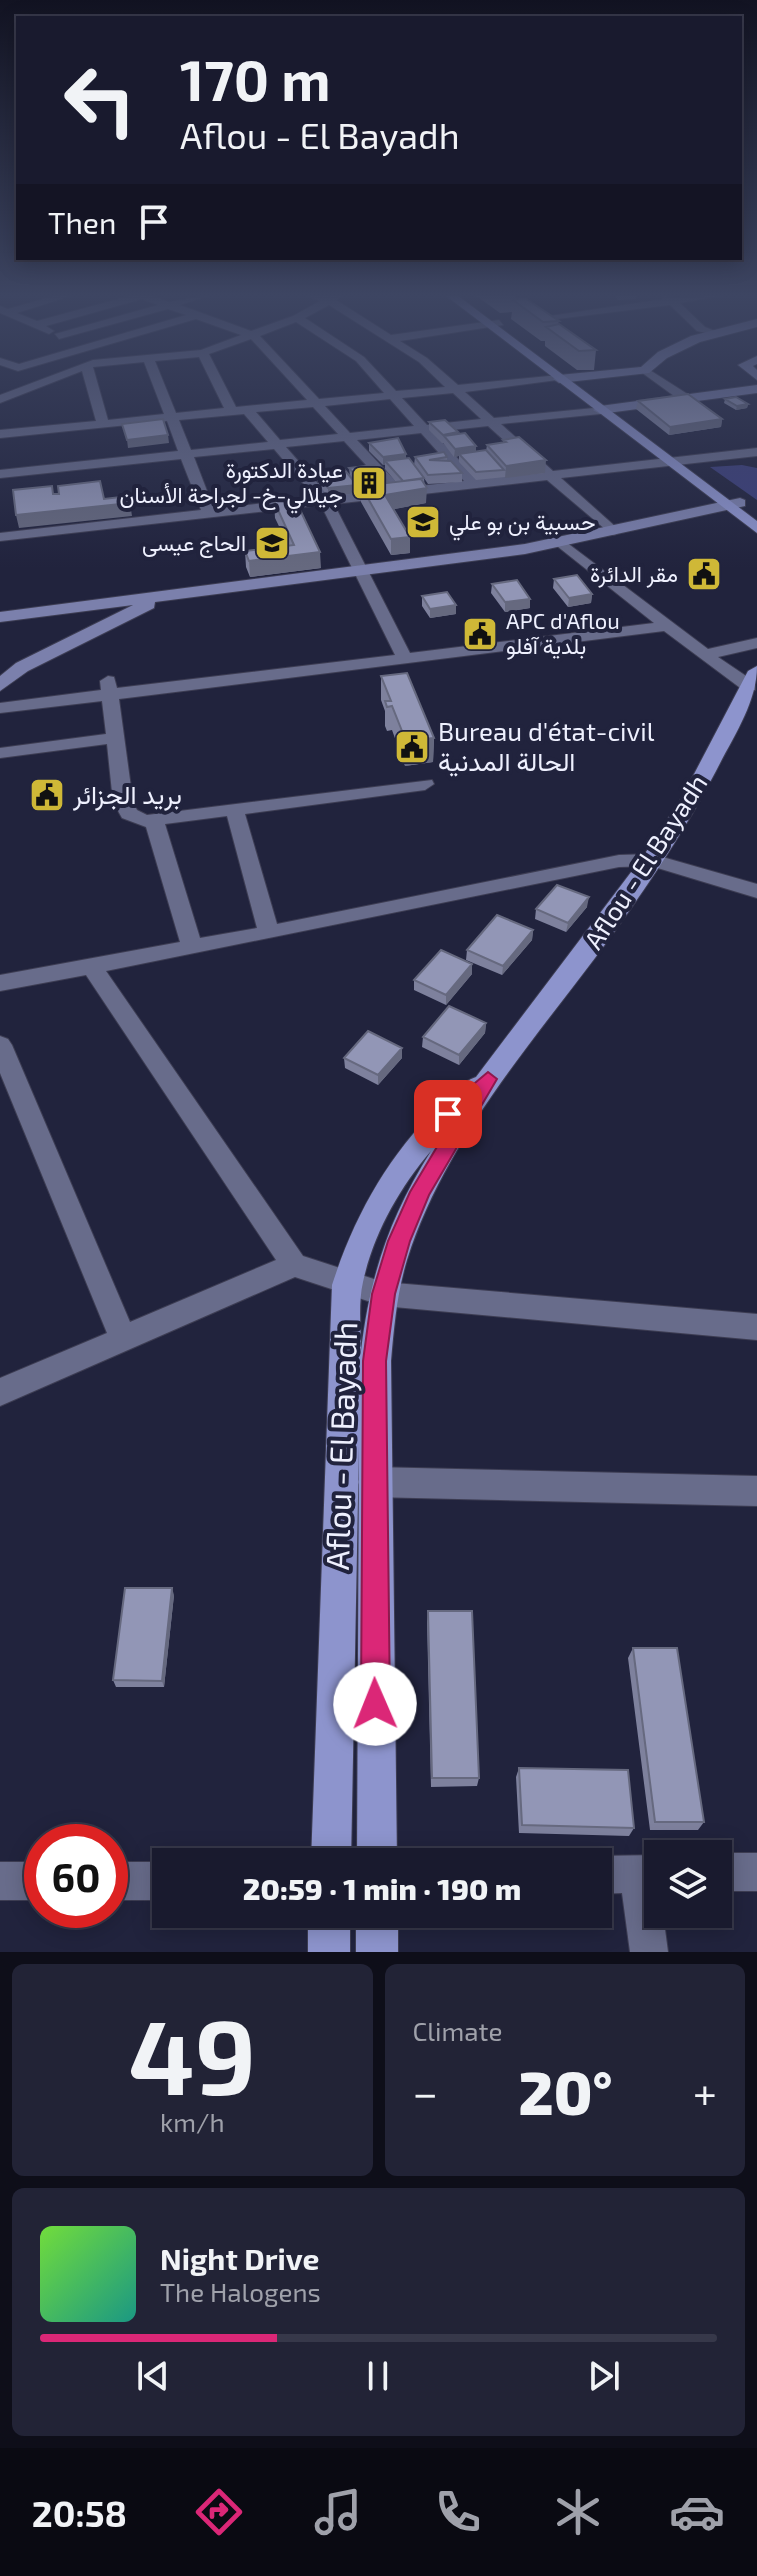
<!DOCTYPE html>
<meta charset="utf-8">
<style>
body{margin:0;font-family:"Exo 2",Vazirmatn,sans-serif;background:#222336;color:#f1f3f6;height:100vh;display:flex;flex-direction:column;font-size:30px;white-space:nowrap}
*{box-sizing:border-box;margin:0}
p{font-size:26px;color:#9fa1aa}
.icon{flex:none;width:44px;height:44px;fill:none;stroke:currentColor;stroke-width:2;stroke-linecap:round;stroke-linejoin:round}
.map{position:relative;height:1952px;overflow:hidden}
.side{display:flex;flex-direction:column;gap:12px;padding:12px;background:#0e0e19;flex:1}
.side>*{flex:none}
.banner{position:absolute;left:16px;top:16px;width:726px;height:244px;border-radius:0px;box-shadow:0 4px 20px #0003,0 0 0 2px #37384a;background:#191a2e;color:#f1f3f6;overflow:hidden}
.controls{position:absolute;left:644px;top:1840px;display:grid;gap:16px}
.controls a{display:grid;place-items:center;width:88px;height:88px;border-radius:0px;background:#191a2e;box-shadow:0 4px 20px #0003,0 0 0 2px #37384a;font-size:40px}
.speed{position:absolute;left:24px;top:1824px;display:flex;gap:16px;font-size:40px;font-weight:700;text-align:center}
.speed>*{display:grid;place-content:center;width:104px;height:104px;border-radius:50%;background:#191a2e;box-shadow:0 4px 20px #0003,0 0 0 2px #37384a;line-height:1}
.speed .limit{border:12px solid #d22;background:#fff;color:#111}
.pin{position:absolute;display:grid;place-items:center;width:68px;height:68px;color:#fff;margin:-34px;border-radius:16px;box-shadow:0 4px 12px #0006}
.me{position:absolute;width:88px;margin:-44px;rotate:359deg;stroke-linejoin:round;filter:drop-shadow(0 0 6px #0008)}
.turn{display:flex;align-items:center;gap:28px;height:168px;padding:0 32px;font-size:36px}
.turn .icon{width:104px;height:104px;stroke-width:2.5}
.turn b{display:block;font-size:56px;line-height:68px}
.then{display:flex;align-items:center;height:76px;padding:0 32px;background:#0003;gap:16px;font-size:30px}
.big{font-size:60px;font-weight:800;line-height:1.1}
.side .card{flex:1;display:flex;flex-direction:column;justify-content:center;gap:12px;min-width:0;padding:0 28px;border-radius:12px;background:#222336}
.side .dial{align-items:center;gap:0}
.dial b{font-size:104px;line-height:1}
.song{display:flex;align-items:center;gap:24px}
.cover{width:96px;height:96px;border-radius:12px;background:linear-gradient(135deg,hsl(100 70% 55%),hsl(170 70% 35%))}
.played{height:8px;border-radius:4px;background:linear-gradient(90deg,#db2777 35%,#37384a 35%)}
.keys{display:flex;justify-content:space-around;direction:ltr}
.heat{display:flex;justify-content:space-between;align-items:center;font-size:44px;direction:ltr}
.side .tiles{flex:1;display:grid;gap:12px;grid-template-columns:1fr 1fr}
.card:last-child{grid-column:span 2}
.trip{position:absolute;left:152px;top:1848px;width:460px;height:80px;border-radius:0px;background:#191a2e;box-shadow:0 4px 20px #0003,0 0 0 2px #37384a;font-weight:800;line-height:80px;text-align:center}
.tab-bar{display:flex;height:128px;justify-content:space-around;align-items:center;background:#0a0a12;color:#9fa1aa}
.tab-bar .icon{width:56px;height:56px}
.tab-bar .active{color:#db2777}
.tab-bar b{font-size:36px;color:#f1f3f6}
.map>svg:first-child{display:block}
.green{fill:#3c3f7b}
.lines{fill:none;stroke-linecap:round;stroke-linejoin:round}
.street-casing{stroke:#3d3d53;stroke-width:2}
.secondary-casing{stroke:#3d3d53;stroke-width:2}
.primary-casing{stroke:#3d3d53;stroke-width:2}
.street{fill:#686c8b;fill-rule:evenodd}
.secondary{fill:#7b80ac;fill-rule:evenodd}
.primary{fill:#8d94cd;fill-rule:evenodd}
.wall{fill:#7e819d}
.shaded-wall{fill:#66697f}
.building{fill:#9296b6;stroke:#66697f;stroke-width:2}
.route{fill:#db2777;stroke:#8e194d;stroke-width:2}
.labels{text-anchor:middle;stroke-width:8;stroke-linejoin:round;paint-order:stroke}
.far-poi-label{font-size:22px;fill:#eef0fe;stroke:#21233d;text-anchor:end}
.poi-label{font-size:26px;fill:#eef0fe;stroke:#21233d;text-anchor:start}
.street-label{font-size:26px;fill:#eef0fe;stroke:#21233d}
.near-street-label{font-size:32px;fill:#eef0fe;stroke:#21233d}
</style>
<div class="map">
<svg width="757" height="1952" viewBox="0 0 757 1952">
<rect width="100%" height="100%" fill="#21233d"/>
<path class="green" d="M742 465 757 468V500L710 467Z"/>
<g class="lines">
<g class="street-casing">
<path id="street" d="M57 295H73L17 313 37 321 133 295H150L169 302 210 295 180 305 251 331 293 316 320 301 306 295H343L336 300 391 335 499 320 503 325 400 341 427 358 458 385 559 375 565 379 465 392 494 418 604 407V413L600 414 501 424 553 471 757 448V456L561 478 617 528V534L612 535 547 480 334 504 410 653 654 623 557 546V540L562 539 708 649 757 638V648L718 657 755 682V690H743L664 631 119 699 133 802 137 810 147 815 432 780 434 784 425 790 245 814 277 924 619 855 652 854 757 884V898L651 866 619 867 106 971 303 1256 383 1282 757 1314V1340L383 1306 295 1277 0 1406V1378L107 1333 0 1073V1036L8 1039 12 1045 130 1322 276 1260 86 975 0 991V975L180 942 146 827 122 818 113 802 107 744 0 758V748L106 734 102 701 0 713V703L101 690 100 681 108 676 114 677 117 688 395 655 321 505 0 541V533L201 510 181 459 0 478V470L178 451 167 421 0 438V430L96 421 82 371 0 403V395L93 360 201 350 241 335 196 319 18 371 0 365V358L19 364 186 315 168 309 59 339 55 334 158 305 142 299 46 326 54 331 49 334 0 313V306L8 309ZM329 305 419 362 445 387 396 391 364 357 305 318ZM296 322 356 361 384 393 319 399 260 336ZM251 339 307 400 236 407 209 354ZM199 357 224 408 176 413 155 361ZM144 362 164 414 108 420 93 367ZM453 393 481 419 427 425 402 398ZM390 399 414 426 350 433 325 406ZM313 407 338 434 280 440 256 412ZM244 414 268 442 191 450 179 420ZM488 426 539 472 477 479 433 432ZM421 433 464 481 402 488 357 440ZM344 441 388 489 329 496 286 447ZM274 449 315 497 214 509 194 457ZM227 816 257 928 200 938 165 824Z
M661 295 675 298 725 295 680 303 705 327 715 331V335L697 331 670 305 541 321 536 318 664 299Z
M645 367 689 395V401H681L641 372V368Z
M373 1467 757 1476V1506L373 1497 362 1493 358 1482 362 1471Z
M718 1853H757V1891H718Z
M658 1855V1914H663L668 1952H630L622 1893 598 1894V1862H585L598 1856Z
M0 1862H42V1900H0Z
M110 1862H166V1900H110Z"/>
</g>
<g class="secondary-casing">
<path id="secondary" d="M757 319V327L700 342 667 358 649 373 559 383 553 379 559 375 641 367 658 352 691 336Z
M757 356V364L753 366 757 370V380L738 365Z
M757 385V393L600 414 593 410 600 406Z
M740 498 745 500V506L525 554 155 602 154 608 28 671 0 691V676L16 663 133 605 0 622V612L525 544Z"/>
</g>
<g class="primary-casing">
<path id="primary" d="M445 295H457L757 521V533Z
M757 666C757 703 733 737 716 771 682 836 639 899 595 958 524 1052 443 1146 407 1260 397 1293 394 1327 391 1361L397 1862H357L359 1446 351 1862H311L332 1285C354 1217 387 1157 438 1107 448 1097 461 1082 476 1077L644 855 682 797 748 671ZM431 1151C390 1216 370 1275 361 1351 361 1329 358 1304 363 1282 373 1235 399 1188 431 1151Z
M308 1914H350V1952H308Z
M356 1914H398V1952H356Z"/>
</g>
<use href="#street" class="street"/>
<use href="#secondary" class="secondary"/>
<use href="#primary" class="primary"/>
</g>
<path class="wall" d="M475 295H516L515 300 559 321 558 324 596 350 594 370H577L545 346V341H541L511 319 512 312 500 313Z
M614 295H637L636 299 618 300Z
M725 399 748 404 747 408 736 410 724 403Z
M638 401 722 419 721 427 669 435 636 409Z
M429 422 458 434 476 446V452L486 451 487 445 503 443V440L545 473 476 480 459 462V456L454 457 444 444V443H442L429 430Z
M369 443 406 458 414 465 415 457H447V461L462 473V482L428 484 424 478 426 503 394 509 410 537V553L391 555 361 502V490L357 485V493L328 497 318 483 317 474 350 476 349 468 388 482V483L396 482 385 469V465H383L369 451Z
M274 501 321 568 250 577 246 567 245 551 288 545 275 518Z
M554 579 592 594 591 603 568 607 553 588Z
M492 584 530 608 505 612 491 593Z
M422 596 456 605V614L430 618 422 606Z
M381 676 434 738 433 762 405 766 392 730 387 731 385 726V711L381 700Z
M587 907 566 932 535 919 536 909Z
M533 930 532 940 502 975 466 960 467 950Z
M472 974 446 1005 414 990V980Z
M486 1023 485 1033 459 1065 422 1047 423 1037Z
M344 1058H402L378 1085 345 1068Z
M174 1595 164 1687H116L113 1680Z
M428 1611 479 1778 477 1786 431 1787 427 1622Z
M633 1648 704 1822 698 1830H650L628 1658Z
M519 1768 634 1828 629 1836 519 1833 516 1777Z"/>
<path class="shaded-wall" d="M748 404 747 408 736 410 737 406Z
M722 419 721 427 669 435 670 427Z
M168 435 169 443 128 448 127 440Z
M476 446V454H459V456L454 457 455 449Z
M406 454V463L385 461V465H383V457Z
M546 460 545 473 505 478 506 466Z
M357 485V493L328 497V488Z
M427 488 426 503 385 511V495Z
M130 503 132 516 19 528 16 515Z
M410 537V553L391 555V539Z
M320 552 321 568 250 577 249 561Z
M592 594 591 603 568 607 569 598Z
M530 599V608L505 612V602Z
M456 605V614L430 618V609Z
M434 738 433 762 405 766 406 741Z
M589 897 587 907 566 932 568 923Z
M533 930 532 940 502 975 503 966Z
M472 964V974L446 1005V995Z
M486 1023 485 1033 459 1065V1055Z
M402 1048V1058L378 1085V1075Z
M172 1588 174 1595 164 1687 162 1681Z"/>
<path class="building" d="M525 298 559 321 543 322 513 300Z
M559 324 596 350 579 351 546 327Z
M688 394 722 419 670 427 638 401Z
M736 397 748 404 737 406 725 399Z
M163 419 168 435 127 440 122 424Z
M445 420 458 432 443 435 429 422Z
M465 433 476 446 455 449 444 436Z
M519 437 546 460 506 466 487 445 506 442 503 440Z
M398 438 406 454 383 457 369 443Z
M486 450 504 470 476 472 459 454Z
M444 452 447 457 429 460 451 461 462 473 428 475 415 457Z
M409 458 424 478 403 481 385 461Z
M374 465 388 482 362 483 349 468Z
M344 469 357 485 328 488 317 474Z
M421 479 427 488 385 495 410 537 391 539 361 486Z
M100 481 104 499 129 496 130 503 16 515 13 490 52 486 53 494H59L58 486Z
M295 499 320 552 249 561 245 551 294 545 274 501Z
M577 575 592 594 569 598 554 579Z
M517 580 530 599 505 602 492 584Z
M447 592 456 605 430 609 422 596Z
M407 673 434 738 406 741 392 706 387 707 385 701H391L381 676Z
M557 885 589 897 568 923 536 909Z
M497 915 533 930 503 966 467 950Z
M441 950 472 964 446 995 414 980Z
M449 1006 486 1023 459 1055 423 1037Z
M368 1031 402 1048 378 1075 344 1058Z
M125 1588H172L162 1681 113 1680Z
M428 1611H472L479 1778H432Z
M633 1648H677L704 1822H655Z
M519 1768 628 1770 634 1828 522 1825Z"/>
<linearGradient id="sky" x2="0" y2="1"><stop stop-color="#121322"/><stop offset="0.52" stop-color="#3d4562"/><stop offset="1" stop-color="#3d4562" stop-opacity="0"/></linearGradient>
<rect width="757" height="568" fill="url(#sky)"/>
<path class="route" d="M488 1072 497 1079 429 1195 410 1241 395 1294 386 1361 390 1704 385 1714 375 1718 365 1714 361 1704 363 1361 372 1294 388 1241 410 1192 453 1120 440 1119 438 1114Z"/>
<defs>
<g id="building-square" transform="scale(1.8)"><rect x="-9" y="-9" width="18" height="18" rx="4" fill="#cfb837" stroke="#21233d"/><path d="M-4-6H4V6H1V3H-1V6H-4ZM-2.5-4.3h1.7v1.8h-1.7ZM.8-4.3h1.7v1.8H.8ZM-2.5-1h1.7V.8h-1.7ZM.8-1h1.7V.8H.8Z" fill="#111"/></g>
<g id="school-square" transform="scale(1.8)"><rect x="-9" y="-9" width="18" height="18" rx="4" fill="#cfb837" stroke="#21233d"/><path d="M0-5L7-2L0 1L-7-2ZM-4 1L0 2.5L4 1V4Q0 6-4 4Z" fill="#111"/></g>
<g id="civic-square" transform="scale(1.8)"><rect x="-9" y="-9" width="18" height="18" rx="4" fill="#cfb837" stroke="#21233d"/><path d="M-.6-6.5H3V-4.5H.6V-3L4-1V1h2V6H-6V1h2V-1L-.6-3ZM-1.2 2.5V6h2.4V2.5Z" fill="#111"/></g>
</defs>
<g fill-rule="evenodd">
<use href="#building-square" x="369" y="483"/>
<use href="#school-square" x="423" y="522"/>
<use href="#school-square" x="272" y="543"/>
<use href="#civic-square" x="704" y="574"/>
<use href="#civic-square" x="480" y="634"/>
<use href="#civic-square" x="412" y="747"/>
<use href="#civic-square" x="47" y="795"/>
</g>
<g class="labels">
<g class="far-poi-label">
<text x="343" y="478">عيادة الدكتورة<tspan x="343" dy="25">جيلالي-خ- لجراحة الأسنان</tspan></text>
<text x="449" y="530" text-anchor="start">حسبية بن بو علي</text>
<text x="246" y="551">الحاج عيسى</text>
<text x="678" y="582">مقر الدائرة</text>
<text x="506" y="629" text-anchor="start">APC d'Aflou<tspan x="506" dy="25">بلدية آفلو</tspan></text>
</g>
<g class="poi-label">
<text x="438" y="741">Bureau d'état-civil<tspan x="438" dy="30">الحالة المدنية</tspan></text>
<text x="73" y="804">بريد الجزائر</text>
</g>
<g class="street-label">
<text transform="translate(646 862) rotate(-57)" y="9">Aflou - El Bayadh</text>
</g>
<g class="near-street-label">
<text transform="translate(342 1446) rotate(-88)" y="11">Aflou - El Bayadh</text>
</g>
</g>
</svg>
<div class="controls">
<a><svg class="icon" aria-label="layers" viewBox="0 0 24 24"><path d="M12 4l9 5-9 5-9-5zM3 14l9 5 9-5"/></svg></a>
</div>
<div class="speed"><div class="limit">60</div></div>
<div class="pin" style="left:448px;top:1114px;background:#d93025"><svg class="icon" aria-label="arrive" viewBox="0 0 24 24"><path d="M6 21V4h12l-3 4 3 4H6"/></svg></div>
<svg class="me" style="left:375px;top:1704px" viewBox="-20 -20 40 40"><circle r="19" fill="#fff"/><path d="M0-13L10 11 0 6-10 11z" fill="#db2777"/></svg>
<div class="trip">20:59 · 1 min · 190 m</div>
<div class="banner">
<div class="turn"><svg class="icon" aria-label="left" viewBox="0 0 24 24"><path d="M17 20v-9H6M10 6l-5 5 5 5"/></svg><div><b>170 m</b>Aflou - El Bayadh</div></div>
<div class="then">Then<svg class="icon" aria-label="arrive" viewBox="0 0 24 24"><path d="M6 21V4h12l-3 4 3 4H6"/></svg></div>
</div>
</div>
<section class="side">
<div class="tiles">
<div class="card dial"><b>49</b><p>km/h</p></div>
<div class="card"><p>Climate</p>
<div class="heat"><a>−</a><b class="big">20°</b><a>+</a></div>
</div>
<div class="card">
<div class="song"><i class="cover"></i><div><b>Night Drive</b><p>The Halogens</p></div></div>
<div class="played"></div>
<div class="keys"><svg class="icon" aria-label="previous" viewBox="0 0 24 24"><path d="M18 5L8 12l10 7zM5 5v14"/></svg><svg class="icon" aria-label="pause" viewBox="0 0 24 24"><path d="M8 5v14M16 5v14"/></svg><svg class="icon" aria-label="next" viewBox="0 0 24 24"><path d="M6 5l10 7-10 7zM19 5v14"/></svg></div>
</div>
</div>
</section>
<nav class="tab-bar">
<b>20:58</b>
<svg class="icon active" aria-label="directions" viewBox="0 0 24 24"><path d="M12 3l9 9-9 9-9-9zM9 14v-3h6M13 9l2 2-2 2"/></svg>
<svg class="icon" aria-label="music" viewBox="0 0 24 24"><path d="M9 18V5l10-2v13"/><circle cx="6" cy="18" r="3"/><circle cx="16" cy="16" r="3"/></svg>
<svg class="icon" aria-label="phone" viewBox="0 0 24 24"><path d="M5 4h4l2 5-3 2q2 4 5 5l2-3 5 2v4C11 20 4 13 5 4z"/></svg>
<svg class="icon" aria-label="climate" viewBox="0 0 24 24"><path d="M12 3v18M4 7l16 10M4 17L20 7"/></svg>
<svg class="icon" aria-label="car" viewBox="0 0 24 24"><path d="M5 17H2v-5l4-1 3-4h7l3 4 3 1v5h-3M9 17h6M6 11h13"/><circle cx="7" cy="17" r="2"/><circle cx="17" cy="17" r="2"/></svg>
</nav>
